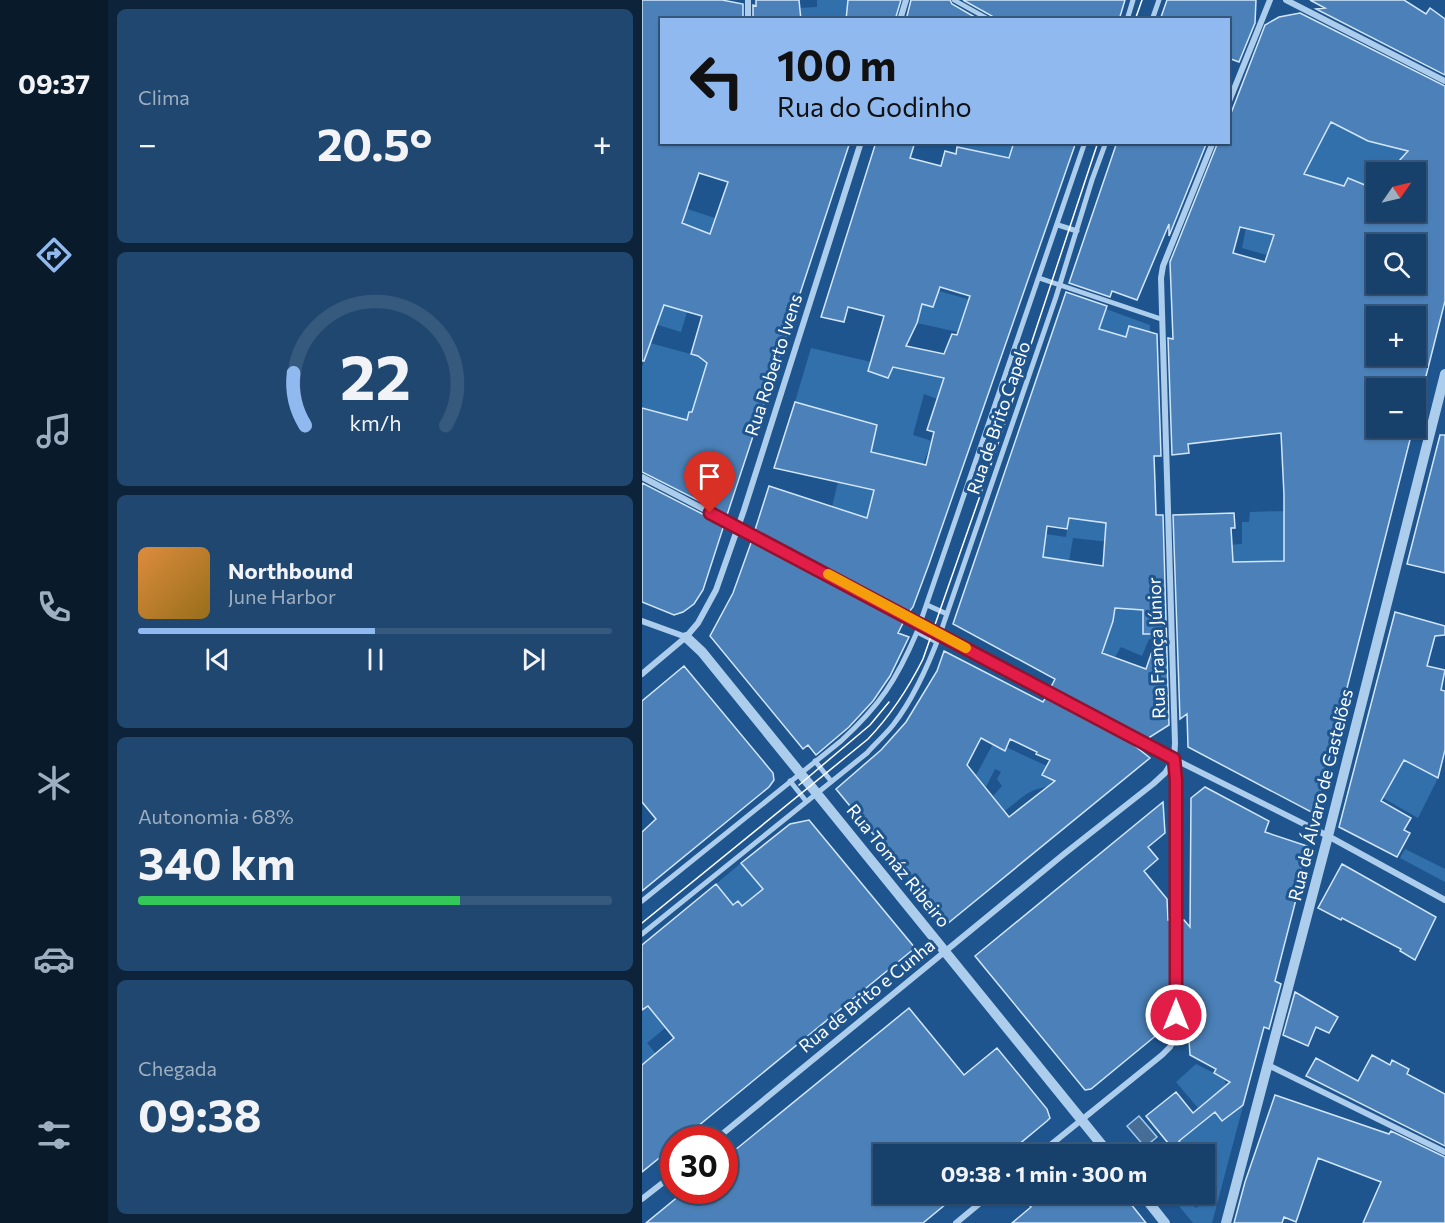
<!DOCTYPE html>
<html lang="pt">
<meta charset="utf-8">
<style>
body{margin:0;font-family:Commissioner,sans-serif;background:#204770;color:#f1f3f6;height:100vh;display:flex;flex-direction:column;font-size:22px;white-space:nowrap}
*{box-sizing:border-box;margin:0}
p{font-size:20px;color:#9eafc1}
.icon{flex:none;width:33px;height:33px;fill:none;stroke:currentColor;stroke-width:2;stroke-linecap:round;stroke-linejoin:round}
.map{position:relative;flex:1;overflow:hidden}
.sheet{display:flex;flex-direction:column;gap:9px;padding:9px;background:#0d233a;width:534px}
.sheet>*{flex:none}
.guide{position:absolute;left:18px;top:18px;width:570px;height:126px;border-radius:0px;box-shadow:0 2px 4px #0004,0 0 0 2px #36597e;background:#90b9f0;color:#111;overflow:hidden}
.needle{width:39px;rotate:56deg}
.fabs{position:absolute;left:724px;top:162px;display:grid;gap:12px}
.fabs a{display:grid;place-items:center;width:60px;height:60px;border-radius:0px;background:#17406a;box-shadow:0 2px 4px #0004,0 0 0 2px #36597e;font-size:30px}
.speed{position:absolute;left:18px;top:1126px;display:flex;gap:12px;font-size:30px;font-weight:700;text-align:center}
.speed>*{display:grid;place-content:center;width:78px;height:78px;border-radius:50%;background:#17406a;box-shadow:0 2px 4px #0004,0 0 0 2px #36597e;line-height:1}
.speed .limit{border:9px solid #d22;background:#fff;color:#111}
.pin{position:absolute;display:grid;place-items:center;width:51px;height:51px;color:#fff;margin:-62px -26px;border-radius:50% 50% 50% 0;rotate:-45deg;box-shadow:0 0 6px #0007}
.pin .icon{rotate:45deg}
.me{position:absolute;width:66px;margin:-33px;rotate:0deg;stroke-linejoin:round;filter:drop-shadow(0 0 4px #0008)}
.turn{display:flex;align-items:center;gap:21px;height:126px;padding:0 18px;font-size:27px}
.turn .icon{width:78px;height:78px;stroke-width:2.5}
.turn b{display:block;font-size:42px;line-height:51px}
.big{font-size:45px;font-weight:700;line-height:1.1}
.sheet .card{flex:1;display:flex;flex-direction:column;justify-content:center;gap:9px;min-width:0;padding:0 21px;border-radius:9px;background:#204770}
.sheet .dial{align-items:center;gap:0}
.dial svg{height:156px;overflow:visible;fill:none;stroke:#36597e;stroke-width:7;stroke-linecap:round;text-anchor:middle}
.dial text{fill:#f1f3f6;stroke:none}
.song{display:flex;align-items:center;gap:18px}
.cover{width:72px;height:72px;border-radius:9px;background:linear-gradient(135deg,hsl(30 70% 55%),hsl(40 70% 35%))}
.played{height:6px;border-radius:3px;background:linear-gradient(90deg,#90b9f0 50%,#36597e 50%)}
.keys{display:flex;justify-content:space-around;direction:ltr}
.heat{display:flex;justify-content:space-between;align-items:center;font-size:33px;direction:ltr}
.charge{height:9px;border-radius:4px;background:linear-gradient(90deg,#34c759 68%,#36597e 0)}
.trip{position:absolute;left:231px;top:1144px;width:342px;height:60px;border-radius:0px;background:#17406a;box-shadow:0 2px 4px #0004,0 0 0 2px #36597e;font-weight:700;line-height:60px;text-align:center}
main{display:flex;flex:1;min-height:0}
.menu{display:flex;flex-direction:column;width:108px;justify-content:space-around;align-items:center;background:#091a2a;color:#9eafc1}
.menu .icon{width:42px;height:42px}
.menu .current{color:#90b9f0}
.menu b{font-size:27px;color:#f1f3f6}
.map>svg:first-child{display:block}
.green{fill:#3270ac}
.water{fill:#466d96;stroke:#a1c9ee;stroke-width:1.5}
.building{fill:#4b81b8;stroke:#d2e6f9;stroke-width:1.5;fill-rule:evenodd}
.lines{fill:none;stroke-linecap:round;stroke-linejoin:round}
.service{stroke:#adcded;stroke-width:4.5}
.pedestrian{stroke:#adcded;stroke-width:5}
.minor{stroke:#adcded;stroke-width:6}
.tertiary{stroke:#adcded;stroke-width:10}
.tram{stroke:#fff;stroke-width:1.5}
.route-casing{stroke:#92132f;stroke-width:15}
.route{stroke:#e11d48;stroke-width:10}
.slow{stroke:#f59e0b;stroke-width:10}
.labels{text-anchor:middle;stroke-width:6;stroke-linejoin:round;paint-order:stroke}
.street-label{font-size:18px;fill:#fff;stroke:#1f558e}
</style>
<main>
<nav class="menu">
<b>09:37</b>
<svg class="icon current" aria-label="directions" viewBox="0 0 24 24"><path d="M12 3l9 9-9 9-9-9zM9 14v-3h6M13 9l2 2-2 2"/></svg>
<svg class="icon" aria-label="music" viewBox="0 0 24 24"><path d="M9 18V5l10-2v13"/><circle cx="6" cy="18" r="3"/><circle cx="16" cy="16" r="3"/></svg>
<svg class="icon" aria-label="phone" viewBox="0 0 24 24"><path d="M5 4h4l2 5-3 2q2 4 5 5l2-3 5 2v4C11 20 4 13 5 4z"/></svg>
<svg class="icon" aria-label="climate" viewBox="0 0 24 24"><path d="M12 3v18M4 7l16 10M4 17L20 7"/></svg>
<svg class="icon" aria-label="car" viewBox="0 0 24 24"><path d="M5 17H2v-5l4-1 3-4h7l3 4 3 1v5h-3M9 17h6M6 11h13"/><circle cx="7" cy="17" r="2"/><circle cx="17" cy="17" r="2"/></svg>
<svg class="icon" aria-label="filters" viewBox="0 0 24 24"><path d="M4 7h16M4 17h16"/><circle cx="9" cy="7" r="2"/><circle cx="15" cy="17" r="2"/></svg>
</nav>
<section class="sheet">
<div class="card"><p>Clima</p>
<div class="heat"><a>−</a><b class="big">20.5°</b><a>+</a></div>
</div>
<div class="card dial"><svg viewBox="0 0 100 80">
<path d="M14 69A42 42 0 1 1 86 69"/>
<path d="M14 69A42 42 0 0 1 8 42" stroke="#90b9f0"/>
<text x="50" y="56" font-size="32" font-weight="700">22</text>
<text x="50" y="72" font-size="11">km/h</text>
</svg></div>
<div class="card">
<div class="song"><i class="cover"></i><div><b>Northbound</b><p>June Harbor</p></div></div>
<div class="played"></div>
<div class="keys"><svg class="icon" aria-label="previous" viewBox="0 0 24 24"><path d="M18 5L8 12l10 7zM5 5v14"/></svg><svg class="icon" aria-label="pause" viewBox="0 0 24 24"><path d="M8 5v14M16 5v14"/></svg><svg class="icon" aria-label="next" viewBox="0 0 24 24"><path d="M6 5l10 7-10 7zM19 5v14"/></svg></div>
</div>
<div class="card"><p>Autonomia · 68%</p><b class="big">340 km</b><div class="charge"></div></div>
<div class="card"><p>Chegada</p><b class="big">09:38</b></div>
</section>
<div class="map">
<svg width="803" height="1223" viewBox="0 0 803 1223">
<rect width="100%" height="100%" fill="#1f558e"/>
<path class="green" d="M175 0H206L204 19H159L158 8 175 7Z
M698 104 726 141 766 151 747 172H735V186L732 189 706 178 702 186 662 174Z
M317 143H372L367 158 316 147Z
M45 209 73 218 68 234 9 212Z
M604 228 632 235 635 258 600 248Z
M297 291 336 302 329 322 320 319 316 332 275 323 280 304 291 307Z
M0 297 45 312 39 332 0 320Z
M464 309 508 325V332L487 326 484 337 457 329Z
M8 343 67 359 64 416 47 412 45 420 0 408V367Z
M169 348 229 362 227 371 245 378 251 367 305 379 295 399 282 394 271 435 290 441 281 464 229 452 235 425 153 402Z
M224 472 242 476 231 497 225 518 190 507 196 482 220 488Z
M643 511 642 578 629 561 587 562 586 545 600 544V522H607L608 512Z
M462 515 477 543 431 538 427 561 401 557 404 534 424 537 427 518 460 522Z
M473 608 517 611 501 634H518V641L507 639 500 656 479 647 473 657 467 655 448 698 445 696 471 621Z
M351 744 364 747 405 766 419 785C386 788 385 794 363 811L351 796 360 786 355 779 359 772 353 769 344 787 334 775Z
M762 760 796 778 776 818 741 798Z
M763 849 803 869V882L758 858Z
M99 863 128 898 100 906 91 905 74 884Z
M6 1006 23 1028 5 1043 14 1054 0 1065V1010Z
M554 1064 582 1078 584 1085 556 1108 534 1082Z
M605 1091 570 1223H551L537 1206 545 1199 554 1208 560 1204 557 1196 562 1194 568 1187 564 1181 567 1178 563 1172 562 1155H511L517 1150 522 1154 573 1112 581 1121 592 1111Z"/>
<path class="water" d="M497 1116 515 1137 503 1147 485 1126Z"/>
<path class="building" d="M0 0H80L101 4V20H20V142H208L85 515 0 472V408L45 420 47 412H50L65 363 56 356 49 354 60 316 22 305 2 361H0ZM57 173 86 182 68 234 40 223Z
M114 0H157L159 20H111V5L114 6Z
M206 0H259L253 20H204Z
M269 0H308L310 4 338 20H264Z
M321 0H483L477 20H352L350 16Z
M525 0H614L613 23 597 62 586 58V20H518Z
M668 0H762L784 14 788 8 803 19V75L674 9 683 8Z
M658 13 803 86V301L781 388H735V428H771L673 814 546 747 545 714 538 719 531 515 592 513 593 528H589L591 562 642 561V495L639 433 546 444 547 453 530 455 526 338 531 339 528 262 576 142H586V121L623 25 637 17ZM689 122 726 141 766 151 747 172H774V212H735V190L706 178 702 186 662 174ZM598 227 632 235 623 262 591 253ZM735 244H774V284H735ZM735 316H774V356H735Z
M234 142H273L268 158 299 166 303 151 314 154 315 147 367 158 372 142H434L287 564 271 607 267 612 113 530 127 486 225 518 232 490 132 468 153 402 235 425 229 452 284 465 292 432 285 430 302 378 251 367 246 378 226 371 242 316 206 307 202 322 179 317ZM298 287 328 296 315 335 310 334 302 354 264 346 275 323 280 304 291 307Z
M475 142H565L527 236V224L495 300 470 291 468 297 427 283Z
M424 292 465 306 457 329 484 337 487 326 515 334 519 456H512L513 483 514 515H521L527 725 505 739 409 687 413 679 311 624ZM427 518 464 523 461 566 401 557 405 526 425 529ZM473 608 501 610V634H516L504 669 460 653 471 621Z
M798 435H803V573L765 564Z
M0 483 82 525 61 590 52 604 41 612 32 615 0 602Z
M110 540 262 621 256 633 267 637 248 676 231 701 207 727 174 755 166 745 161 749 68 636 91 593Z
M753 612 803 626V635L793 636 785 666 803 670 799 690 803 691V750L796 778 762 760 739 801 769 818 762 830 768 833 755 857 697 827Z
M302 651 401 702 404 697 495 745 493 746 508 758 305 924 194 789 239 750 264 722 295 671ZM339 738 363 751 368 739 395 752 394 754 408 760 400 775 413 781 367 817 325 765Z
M42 666 131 773 132 780 127 787 0 891V832L14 819 0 802V701Z
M563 787 627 821 623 832 665 846 656 880H659L633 981 639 984 627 1029 622 1027 601 1105 580 1121 573 1112 537 1141 549 1155H511L526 1143 504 1116 534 1092 551 1113 588 1082 572 1073 574 1069 548 1055 545 1009 538 1015 539 920H542L548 927 549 798Z
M521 802 523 833 506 847 516 859 502 871 525 899 526 920H528V1024L449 1089 443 1090 333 956Z
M167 820 273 948 39 1140H32V1146L0 1172V1065L32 1038 6 1006 0 1010V945L74 884 91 905 96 901 100 906 121 889 99 863 148 824Z
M700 864 794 917 773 960 758 951 759 949 700 918 699 920 676 908Z
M653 992 696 1017 687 1033 674 1027 666 1046 641 1035Z
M267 1008 322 1075 355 1048 405 1109 408 1118 405 1121 364 1155H258L253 1149 246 1155H242V1159L232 1167 242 1178V1194H316L281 1223H4L43 1191H82V1159Z
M730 1055 748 1065 750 1060 767 1069 765 1074 803 1094V1146L664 1076 674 1058 716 1081Z
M633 1095 747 1134 749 1131 803 1157V1223H721L739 1182 676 1158 654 1222 642 1217 640 1223H592L603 1182Z
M377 1194H481L504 1223H370L389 1207Z"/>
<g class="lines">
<path class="service" d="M312 0 348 20"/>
<path class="pedestrian" d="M485 20 491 0
M510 20 517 0
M416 225 435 231
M397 278 519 319
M285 605 305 614
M275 632 295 642
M173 761 189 781
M148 781 164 801
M0 901 199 741C238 705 254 681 275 632L443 142
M0 934 225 753C233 744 243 735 251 725 272 698 286 666 298 634L414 297 450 180 464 142"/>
<path class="minor" d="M106 0V20
M644 0 803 81
M258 20 264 0
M586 104 628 0
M0 477 123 541 532 759 686 836 803 900
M0 621 44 637
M0 674 44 637 56 623 74 590 102 510 219 142
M626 1065 803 1152
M73 1140 422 854 511 784 523 773 532 759
M396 1155 520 1055 528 1047 533 1037 534 780 532 759 533 743 519 278 521 266 571 142
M0 1199 32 1174
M314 1223 349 1194"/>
<path class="tertiary" d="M44 637 60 652 468 1155
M500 1194 523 1223
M584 1223 686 836 803 374"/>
<path class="tram" d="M493 20 500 0
M157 785 228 725 247 702
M0 923 226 739C249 715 266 689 281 659L355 447 456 142"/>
</g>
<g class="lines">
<g class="route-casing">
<path id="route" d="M68 513 532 759 534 780V1015"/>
</g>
<use href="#route" class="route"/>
<path class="slow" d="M186 574 324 648"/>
</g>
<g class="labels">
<g class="street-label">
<text transform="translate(132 365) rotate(-72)" y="6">Rua Roberto Ivens</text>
<text transform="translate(357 418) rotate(-71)" y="6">Rua de Brito Capelo</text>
<text transform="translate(515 648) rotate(-92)" y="6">Rua França Júnior</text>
<text transform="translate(679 795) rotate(-76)" y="6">Rua de Álvaro de Castelões</text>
<text transform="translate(256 866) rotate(51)" y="6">Rua Tomáz Ribeiro</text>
<text transform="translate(225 996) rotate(-39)" y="6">Rua de Brito e Cunha</text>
</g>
</g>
</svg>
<div class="fabs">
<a><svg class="needle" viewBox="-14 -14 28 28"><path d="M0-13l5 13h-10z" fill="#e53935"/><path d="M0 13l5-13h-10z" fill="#9eafc1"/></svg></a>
<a><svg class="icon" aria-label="search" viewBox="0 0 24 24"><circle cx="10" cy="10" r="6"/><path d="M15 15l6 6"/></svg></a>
<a>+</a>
<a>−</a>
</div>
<div class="speed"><div class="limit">30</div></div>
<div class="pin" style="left:68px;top:513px;background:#d93025"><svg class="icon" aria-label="arrive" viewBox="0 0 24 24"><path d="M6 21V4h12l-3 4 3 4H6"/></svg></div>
<svg class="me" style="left:534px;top:1015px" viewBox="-20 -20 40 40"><circle r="17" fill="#e11d48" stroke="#fff" stroke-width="3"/><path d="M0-11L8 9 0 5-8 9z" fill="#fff"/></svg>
<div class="trip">09:38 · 1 min · 300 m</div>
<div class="guide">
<div class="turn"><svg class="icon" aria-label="left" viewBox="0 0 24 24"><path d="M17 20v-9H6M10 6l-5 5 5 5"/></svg><div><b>100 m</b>Rua do Godinho</div></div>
</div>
</div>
</main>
